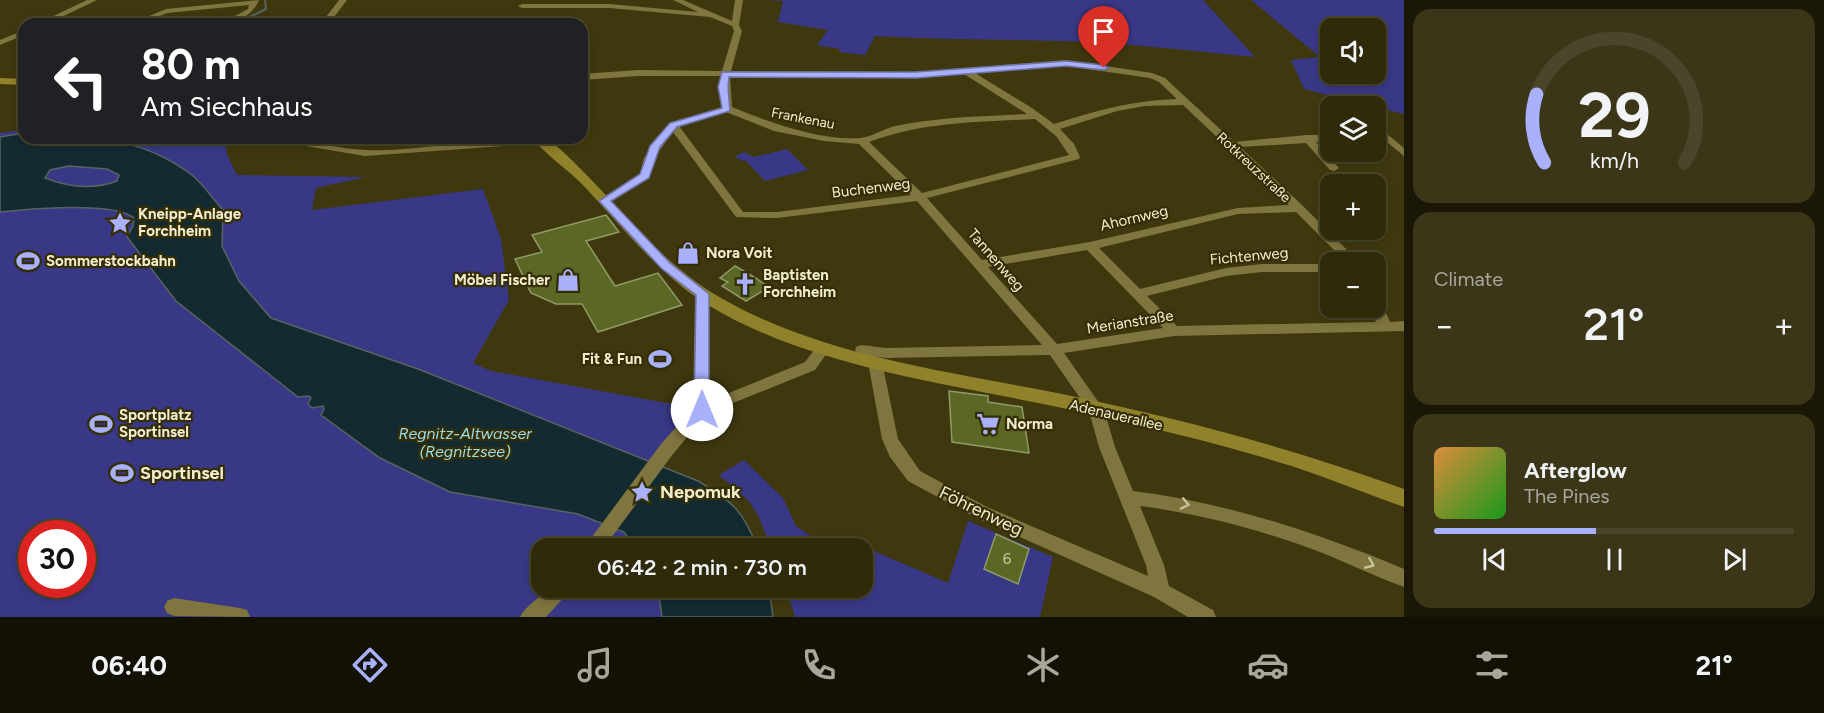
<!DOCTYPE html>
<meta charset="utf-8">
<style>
body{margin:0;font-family:Figtree,sans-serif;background:#3b3618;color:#f1f3f6;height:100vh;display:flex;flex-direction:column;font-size:22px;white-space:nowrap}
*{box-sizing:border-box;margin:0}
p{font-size:20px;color:#a7a79c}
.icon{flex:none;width:33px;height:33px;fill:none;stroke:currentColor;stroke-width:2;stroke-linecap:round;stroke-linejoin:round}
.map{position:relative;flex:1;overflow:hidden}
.drawer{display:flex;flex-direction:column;gap:9px;padding:9px;background:#1a1706;width:420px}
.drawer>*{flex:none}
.guide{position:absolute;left:18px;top:18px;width:570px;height:126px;border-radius:18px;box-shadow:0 3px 9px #0003,0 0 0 2px #4a462b;background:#202124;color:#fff;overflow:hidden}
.fabs{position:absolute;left:1320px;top:18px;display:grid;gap:12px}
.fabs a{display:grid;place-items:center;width:66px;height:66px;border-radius:12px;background:#2f2a0a;box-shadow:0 3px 9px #0003,0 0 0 2px #4a462b;font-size:30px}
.speed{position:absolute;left:18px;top:520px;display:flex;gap:12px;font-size:30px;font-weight:700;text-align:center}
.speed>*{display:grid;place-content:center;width:78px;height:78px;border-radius:50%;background:#2f2a0a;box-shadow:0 3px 9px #0003,0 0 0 2px #4a462b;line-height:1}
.speed .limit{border:9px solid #d22;background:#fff;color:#111}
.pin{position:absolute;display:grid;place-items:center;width:51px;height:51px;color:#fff;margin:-62px -26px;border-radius:50% 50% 50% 0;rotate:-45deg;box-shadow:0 0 6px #0007}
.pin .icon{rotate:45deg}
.me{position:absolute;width:66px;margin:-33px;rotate:0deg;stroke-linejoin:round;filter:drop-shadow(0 0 4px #0008)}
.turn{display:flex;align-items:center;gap:21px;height:126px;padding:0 24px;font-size:27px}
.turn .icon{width:78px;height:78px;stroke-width:2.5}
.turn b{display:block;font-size:42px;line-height:51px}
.big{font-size:45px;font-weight:600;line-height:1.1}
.drawer .card{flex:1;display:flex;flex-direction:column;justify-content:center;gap:9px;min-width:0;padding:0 21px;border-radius:18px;background:#3b3618}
.drawer .dial{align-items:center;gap:0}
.dial svg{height:156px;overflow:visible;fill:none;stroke:#4a462b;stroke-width:7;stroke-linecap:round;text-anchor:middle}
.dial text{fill:#f1f3f6;stroke:none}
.song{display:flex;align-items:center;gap:18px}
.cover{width:72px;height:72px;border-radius:9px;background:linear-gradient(135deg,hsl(30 70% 55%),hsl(120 70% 35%))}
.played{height:6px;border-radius:3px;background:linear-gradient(90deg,#a9b0fc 45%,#4a462b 45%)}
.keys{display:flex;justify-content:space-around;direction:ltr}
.heat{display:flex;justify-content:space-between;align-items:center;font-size:33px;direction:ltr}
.trip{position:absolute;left:531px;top:538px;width:342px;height:60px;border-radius:18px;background:#2f2a0a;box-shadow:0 3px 9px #0003,0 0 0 2px #4a462b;font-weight:600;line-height:60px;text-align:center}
.menu{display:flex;height:96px;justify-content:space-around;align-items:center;background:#131104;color:#a7a79c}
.menu .icon{width:42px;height:42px}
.menu .selected{color:#a9b0fc}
.menu b{font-size:27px;color:#f1f3f6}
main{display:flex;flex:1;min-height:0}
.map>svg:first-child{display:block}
.green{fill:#393886;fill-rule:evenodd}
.water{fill:#142a31;stroke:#576461;stroke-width:1.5;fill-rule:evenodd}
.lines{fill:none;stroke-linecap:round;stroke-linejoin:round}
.stream{stroke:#576461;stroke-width:2}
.building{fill:#5a6725;stroke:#8f9b66;stroke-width:1.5}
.minor{fill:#7f753f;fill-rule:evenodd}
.major{fill:#90812b;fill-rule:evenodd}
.oneway{stroke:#cac39e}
.route{fill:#a9b0fc;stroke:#6e72a4;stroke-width:1.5}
.labels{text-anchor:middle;stroke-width:4.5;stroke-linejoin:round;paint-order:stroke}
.far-street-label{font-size:14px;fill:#f2edd1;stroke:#352e02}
.street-label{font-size:15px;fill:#f2edd1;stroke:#352e02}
.poi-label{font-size:15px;font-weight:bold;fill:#f2edd1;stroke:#352e02;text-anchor:start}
.near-number-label{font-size:15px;fill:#cccca6}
.water-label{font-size:16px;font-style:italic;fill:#98dbef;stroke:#352e02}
.near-poi-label{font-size:18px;font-weight:bold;fill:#f2edd1;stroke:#352e02;text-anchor:start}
.near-street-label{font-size:18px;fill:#f2edd1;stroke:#352e02}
</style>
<main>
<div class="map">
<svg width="1404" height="617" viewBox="0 0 1404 617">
<rect width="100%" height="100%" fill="#3f380e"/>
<path class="green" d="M767 0H1203L1255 57C1191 51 1128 43 1063 41 1001 39 938 40 875 36L865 55 839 52 840 49 817 45 828 30 778 22 783 1Z
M1251 0H1404V114L1304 89 1291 60 1320 57ZM1330 28H1376V74H1330Z
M24 130V138H225L227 155 237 175 366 177 316 188 312 210 483 189 501 239 509 300 473 363 491 371 688 407 685 417 651 461 616 529 624 532 637 549H542V588H658L662 617H0V133ZM32 534H82V585H32Z
M787 149 808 170 765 181 745 160 742 161 735 156 745 152 753 157Z
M744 460 783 498 796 526 830 549H771L760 519 749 501 719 475Z
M968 521 1053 557 1040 617H795L786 588H862L863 571 865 572 874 551 948 583Z"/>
<path class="water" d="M24 133V138C90 138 135 133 192 175 203 184 213 199 223 210L222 246 239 281 271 318 418 369 698 481C733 502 743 510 758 549H637L624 532 578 514 450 492 380 458 321 415 324 409 323 406 312 408 308 404 311 398 309 396 298 397 176 301 127 237 133 226 134 218C114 201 27 209 0 212V137ZM69 166 107 169 119 175 117 181C93 190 68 187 45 178L50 170Z
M658 588H769L773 617H662Z"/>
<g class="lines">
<path class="stream" d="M235 24 266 9 265 0"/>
</g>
<path class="building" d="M606 215 619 232 586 241 615 286 658 273 682 305 598 332 582 304H556L531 293 515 259 542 252 532 235Z
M735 266 754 277 769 287 746 301 722 286 728 282 720 278Z
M949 391 988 396V402L1022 407 1029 453 952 442Z
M996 534 1029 549 1018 584 984 569Z"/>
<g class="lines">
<path class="minor" d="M87 0H97L47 24H37Z
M259 0C253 15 237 24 220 24L248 9 249 5 167 13 141 24H130L166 9Z
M339 0H347L334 17 333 24H327L326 17Z
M673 0H683L732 21 735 0H743L739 25 742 31 731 71 916 72 1066 60 1152 73 1165 78 1234 142 1307 135H1330V141L1316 142 1339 168 1334 171 1330 170 1306 143 1240 147 1303 206 1359 262H1346L1296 212 1238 214 1099 248 1140 289 1226 268 1262 264H1330V272H1262L1226 276 1147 296 1177 326 1376 322 1370 308H1376V301L1381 302 1390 322 1404 321V331L1174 336 1064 353 1104 410 1115 447 1133 491C1228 503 1316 532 1404 569V587C1369 574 1336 557 1301 545 1249 527 1195 513 1140 506L1164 565 1169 586 1213 610 1216 617H1188L1154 597 975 517 908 481 890 457 882 439 868 362 870 358H880L882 362 898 439 920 471 987 507 1148 576 1146 565 1099 447 1089 411 1050 355 886 358 857 354 855 350 857 346 862 345 886 348 1042 345 917 201 777 218 736 217 673 132 654 158 649 178 608 203H600V199L640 174 644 158 670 123 722 107 721 76H638L582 80V74L638 70 722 71 734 31 732 26 710 17 609 8H522L518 6 522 4H609L698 12ZM1066 66 1150 78 1159 82 1177 99C1130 101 1098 110 1054 124L1032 108 975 73ZM964 74 1027 114C983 116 938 117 895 126 883 129 872 137 860 138 821 141 768 122 732 107L730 76 916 78ZM1183 105 1289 205 1238 208 1090 242 982 260 927 198 1079 159 1080 157 1074 144 1060 129 1117 111 1145 106ZM726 112 774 131 824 141 859 144 911 195 777 212H743L679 126ZM1035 119 1056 136 1069 155 922 193 869 142C922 122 978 122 1035 119ZM1087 250 1163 328 1057 344 988 267Z
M24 30V35L0 45V40Z
M582 32H588L589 34 582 36Z
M1376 125 1404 148V156L1376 133Z
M271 138C304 138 334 149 367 150 419 152 471 138 522 138L504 146 365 156 276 141Z
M702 290 709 294V401L805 362 818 345H828L830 349 815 370 706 414 673 454 603 549H583L661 444 693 408 695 294Z
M548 588H570L567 594 546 617H520C525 606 540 598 548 588Z
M174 598 240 608 247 610 250 617 174 616 167 613 164 607 167 601Z"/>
<path class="major" d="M0 78 24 79V85L0 84Z
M532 138H546L560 149C614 198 657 262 721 298 824 357 948 371 1062 394 1178 418 1292 448 1404 489V507C1361 492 1319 474 1275 461 1210 441 1143 426 1077 411 958 385 813 369 708 305 658 274 622 226 582 184 566 168 546 155 532 138Z"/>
</g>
<defs><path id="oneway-chevron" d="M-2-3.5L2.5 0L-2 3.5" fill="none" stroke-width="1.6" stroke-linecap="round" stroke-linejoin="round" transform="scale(1.5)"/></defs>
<g class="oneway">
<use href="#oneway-chevron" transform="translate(1185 504) rotate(12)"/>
<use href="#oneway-chevron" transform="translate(1370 564) rotate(23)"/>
</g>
<path class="route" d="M1066 61 1104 65 1109 68 1104 70 1066 66 916 78 729 77 728 87 730 111 677 127 660 147 649 178 611 201 670 263 709 294V410L707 414H696L694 410 696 295 661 268 599 201 640 174 650 146 670 123 722 108 718 87 722 72H916Z"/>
<defs>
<g id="sight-bare" transform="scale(1.8)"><path d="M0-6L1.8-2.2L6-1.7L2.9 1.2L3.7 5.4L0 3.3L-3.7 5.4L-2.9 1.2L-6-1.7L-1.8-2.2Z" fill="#a9b0fc" stroke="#352e02" stroke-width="2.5" paint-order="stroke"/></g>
<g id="shop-bare" transform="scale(1.8)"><path d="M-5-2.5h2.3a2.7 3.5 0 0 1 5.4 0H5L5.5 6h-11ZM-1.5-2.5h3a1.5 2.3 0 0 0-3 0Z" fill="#a9b0fc" stroke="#352e02" stroke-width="2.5" paint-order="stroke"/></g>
<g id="stadium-bare" transform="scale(1.8)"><path d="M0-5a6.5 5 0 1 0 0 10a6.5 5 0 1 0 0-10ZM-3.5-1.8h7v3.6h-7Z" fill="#a9b0fc" stroke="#352e02" stroke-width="2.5" paint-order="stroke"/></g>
<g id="church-bare" transform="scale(1.8)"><path d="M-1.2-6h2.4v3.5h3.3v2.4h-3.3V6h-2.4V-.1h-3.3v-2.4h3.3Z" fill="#a9b0fc" stroke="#352e02" stroke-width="2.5" paint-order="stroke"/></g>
<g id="supermarket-bare" transform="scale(1.8)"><path d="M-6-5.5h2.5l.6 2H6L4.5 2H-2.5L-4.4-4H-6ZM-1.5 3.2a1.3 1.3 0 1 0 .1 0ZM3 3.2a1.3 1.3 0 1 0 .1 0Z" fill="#a9b0fc" stroke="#352e02" stroke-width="2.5" paint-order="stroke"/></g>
</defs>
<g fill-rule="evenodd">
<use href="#sight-bare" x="120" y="223"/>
<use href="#shop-bare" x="688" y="253"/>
<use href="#stadium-bare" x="28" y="261"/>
<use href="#shop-bare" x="568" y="280"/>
<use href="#church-bare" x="745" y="284"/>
<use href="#stadium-bare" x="660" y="359"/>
<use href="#stadium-bare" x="101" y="424"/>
<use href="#supermarket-bare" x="988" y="424"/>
<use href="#stadium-bare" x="122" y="473"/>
<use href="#sight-bare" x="642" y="492"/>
</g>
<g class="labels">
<g class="far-street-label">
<text transform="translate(803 118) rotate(11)" y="5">Frankenau</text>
<text transform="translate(1254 167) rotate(43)" y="5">Rotkreuzstraße</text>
</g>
<g class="street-label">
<text transform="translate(871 188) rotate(-7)" y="5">Buchenweg</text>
<text transform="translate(1134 218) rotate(-13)" y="5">Ahornweg</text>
<text transform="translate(1249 256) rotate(-5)" y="5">Fichtenweg</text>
<text transform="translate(996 260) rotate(49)" y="5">Tannenweg</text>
<text transform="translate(1130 322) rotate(-9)" y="5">Merianstraße</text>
<text transform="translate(1116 415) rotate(13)" y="5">Adenauerallee</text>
</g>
<g class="poi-label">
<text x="138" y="219">Kneipp-Anlage<tspan x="138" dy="17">Forchheim</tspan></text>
<text x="706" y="258">Nora Voit</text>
<text x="46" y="266">Sommerstockbahn</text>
<text x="763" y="280">Baptisten<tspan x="763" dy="17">Forchheim</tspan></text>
<text x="550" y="285" text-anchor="end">Möbel Fischer</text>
<text x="642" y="364" text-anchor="end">Fit &amp; Fun</text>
<text x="119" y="420">Sportplatz<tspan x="119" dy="17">Sportinsel</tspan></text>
<text x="1006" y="429">Norma</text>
</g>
<g class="near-number-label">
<text x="1007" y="564">6</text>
</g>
<g class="water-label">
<text x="465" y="439">Regnitz-Altwasser<tspan x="465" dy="18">(Regnitzsee)</tspan></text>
</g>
<g class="near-poi-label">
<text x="140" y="479">Sportinsel</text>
<text x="660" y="498">Nepomuk</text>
</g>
<g class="near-street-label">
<text transform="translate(981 511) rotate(26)" y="6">Föhrenweg</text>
</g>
</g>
</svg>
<div class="fabs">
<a><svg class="icon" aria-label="sound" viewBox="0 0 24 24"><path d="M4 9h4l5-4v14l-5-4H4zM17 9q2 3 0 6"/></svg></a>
<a><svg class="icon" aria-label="layers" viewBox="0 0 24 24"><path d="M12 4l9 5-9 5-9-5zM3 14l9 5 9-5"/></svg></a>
<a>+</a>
<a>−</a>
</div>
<div class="speed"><div class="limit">30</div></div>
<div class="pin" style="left:1104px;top:68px;background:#d93025"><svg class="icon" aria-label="arrive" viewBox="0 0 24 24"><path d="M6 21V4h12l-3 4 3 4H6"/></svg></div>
<svg class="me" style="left:702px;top:410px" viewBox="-20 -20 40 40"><circle r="19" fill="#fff"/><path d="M0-13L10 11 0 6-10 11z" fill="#a9b0fc"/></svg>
<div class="trip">06:42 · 2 min · 730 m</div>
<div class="guide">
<div class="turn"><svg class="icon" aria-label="left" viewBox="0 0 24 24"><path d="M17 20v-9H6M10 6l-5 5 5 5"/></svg><div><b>80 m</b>Am Siechhaus</div></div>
</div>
</div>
<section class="drawer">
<div class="card dial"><svg viewBox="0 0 100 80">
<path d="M14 69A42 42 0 1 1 86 69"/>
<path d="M14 69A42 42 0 0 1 10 34" stroke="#a9b0fc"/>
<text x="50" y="56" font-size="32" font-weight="700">29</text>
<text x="50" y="72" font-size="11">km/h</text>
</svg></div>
<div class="card"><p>Climate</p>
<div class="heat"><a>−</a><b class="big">21°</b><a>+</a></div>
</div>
<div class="card">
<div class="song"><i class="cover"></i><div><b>Afterglow</b><p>The Pines</p></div></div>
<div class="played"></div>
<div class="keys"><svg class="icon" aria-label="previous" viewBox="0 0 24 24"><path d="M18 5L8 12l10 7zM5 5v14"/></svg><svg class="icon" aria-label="pause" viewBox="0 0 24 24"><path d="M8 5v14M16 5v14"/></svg><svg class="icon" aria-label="next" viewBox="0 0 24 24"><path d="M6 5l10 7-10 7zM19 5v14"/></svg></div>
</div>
</section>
</main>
<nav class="menu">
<b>06:40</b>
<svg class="icon selected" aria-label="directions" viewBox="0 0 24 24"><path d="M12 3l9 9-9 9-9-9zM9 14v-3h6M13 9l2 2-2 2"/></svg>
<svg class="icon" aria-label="music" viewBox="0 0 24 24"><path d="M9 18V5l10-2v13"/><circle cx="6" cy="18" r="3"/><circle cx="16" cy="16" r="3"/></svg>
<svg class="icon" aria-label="phone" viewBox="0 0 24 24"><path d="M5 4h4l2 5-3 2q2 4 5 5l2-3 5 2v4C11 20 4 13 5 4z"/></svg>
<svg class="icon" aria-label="climate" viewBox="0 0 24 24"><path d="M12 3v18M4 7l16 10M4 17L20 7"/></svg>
<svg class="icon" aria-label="car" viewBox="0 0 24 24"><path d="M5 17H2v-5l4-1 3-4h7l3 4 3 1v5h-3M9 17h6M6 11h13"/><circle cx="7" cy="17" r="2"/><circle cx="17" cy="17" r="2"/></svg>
<svg class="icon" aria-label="filters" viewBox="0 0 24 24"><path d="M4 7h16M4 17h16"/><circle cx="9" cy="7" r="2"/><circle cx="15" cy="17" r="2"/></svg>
<b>21°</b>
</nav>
